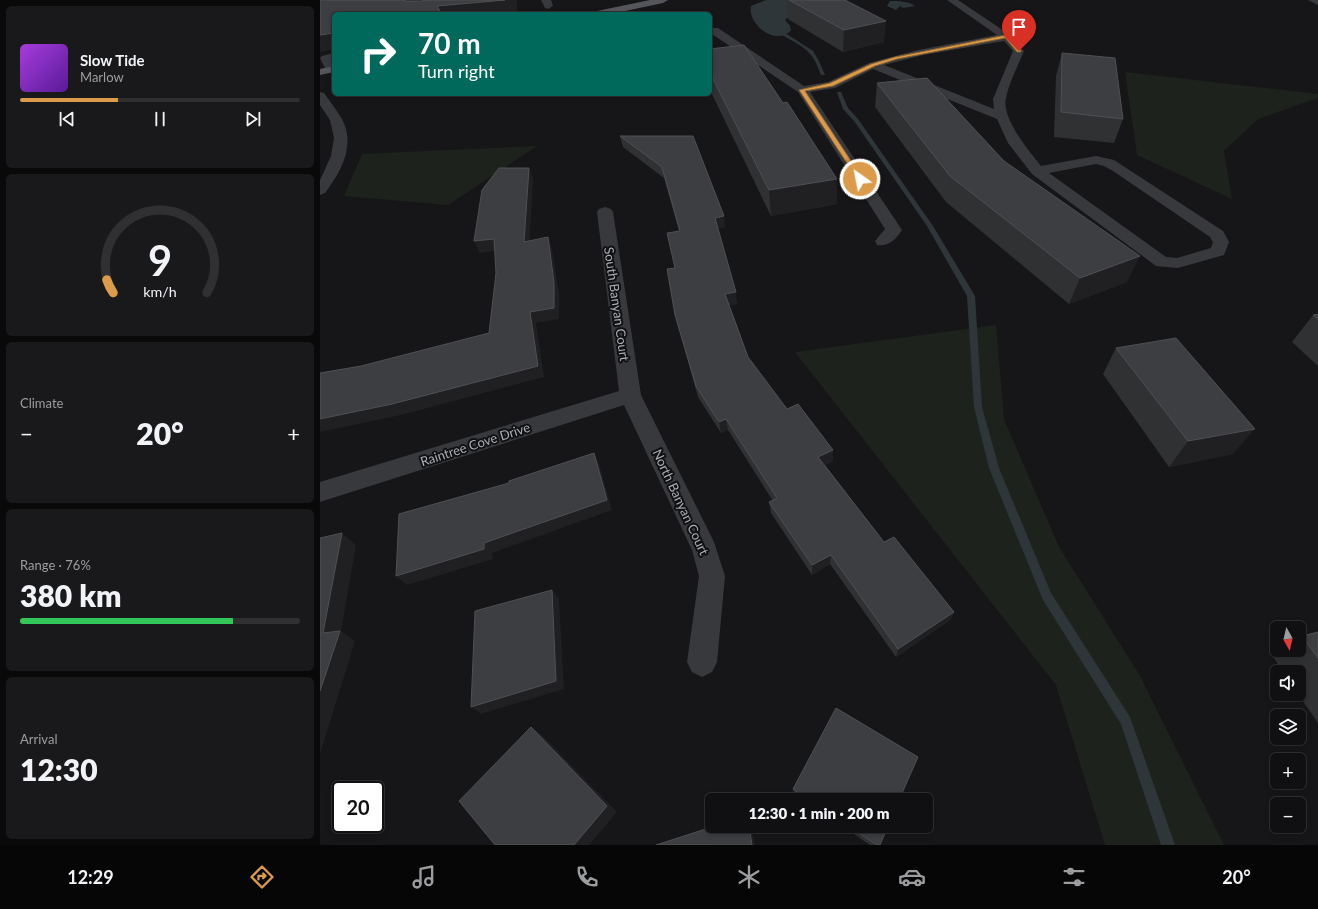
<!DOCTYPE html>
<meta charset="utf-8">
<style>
body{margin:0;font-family:Lato,sans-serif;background:#19191b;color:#f1f3f6;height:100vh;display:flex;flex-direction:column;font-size:15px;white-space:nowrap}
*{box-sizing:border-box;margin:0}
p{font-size:13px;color:#9c9d9f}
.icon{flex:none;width:22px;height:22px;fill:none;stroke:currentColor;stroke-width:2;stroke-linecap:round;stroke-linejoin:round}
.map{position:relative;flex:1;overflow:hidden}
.drawer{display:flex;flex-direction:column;gap:6px;padding:6px;background:#09090a;width:320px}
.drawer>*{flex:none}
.hud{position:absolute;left:12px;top:12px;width:380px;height:84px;border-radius:6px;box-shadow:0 2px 6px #0003,0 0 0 1px #303032;background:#00695c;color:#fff;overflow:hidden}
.needle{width:26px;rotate:172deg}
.controls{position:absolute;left:950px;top:621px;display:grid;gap:8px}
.controls a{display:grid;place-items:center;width:36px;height:36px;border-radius:6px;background:#101012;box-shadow:0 2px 6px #0003,0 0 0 1px #303032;font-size:20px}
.speed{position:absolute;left:12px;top:781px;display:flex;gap:8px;font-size:20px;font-weight:700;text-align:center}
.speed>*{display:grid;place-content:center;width:52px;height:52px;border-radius:50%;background:#101012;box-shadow:0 2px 6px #0003,0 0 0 1px #303032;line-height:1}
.speed .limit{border:2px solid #111;border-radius:6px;background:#fff;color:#111}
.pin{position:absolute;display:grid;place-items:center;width:34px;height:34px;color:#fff;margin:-41px -17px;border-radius:50% 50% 50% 0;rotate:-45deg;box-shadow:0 0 4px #0007}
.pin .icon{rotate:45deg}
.me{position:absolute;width:44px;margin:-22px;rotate:327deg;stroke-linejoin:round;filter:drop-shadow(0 0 3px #0008)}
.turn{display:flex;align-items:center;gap:14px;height:84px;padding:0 20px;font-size:18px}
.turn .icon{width:52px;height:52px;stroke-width:2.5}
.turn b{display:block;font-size:28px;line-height:34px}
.big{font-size:30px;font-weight:800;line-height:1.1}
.drawer .card{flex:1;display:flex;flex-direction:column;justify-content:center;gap:6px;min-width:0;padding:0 14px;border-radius:6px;background:#19191b}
.drawer .dial{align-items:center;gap:0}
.dial svg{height:104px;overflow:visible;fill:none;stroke:#303032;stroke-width:7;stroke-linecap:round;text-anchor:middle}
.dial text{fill:#f1f3f6;stroke:none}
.song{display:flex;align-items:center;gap:12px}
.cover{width:48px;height:48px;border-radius:6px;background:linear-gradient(135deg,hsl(280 70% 55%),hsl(270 70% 35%))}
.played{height:4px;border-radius:2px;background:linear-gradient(90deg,#dc9b4a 35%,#303032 35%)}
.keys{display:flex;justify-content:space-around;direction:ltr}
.heat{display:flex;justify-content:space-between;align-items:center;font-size:22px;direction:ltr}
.charge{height:6px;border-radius:3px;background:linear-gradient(90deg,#34c759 76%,#303032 0)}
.trip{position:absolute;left:385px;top:793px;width:228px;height:40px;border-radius:6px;background:#101012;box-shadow:0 2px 6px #0003,0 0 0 1px #303032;font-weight:800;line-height:40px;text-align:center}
.menu{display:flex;height:64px;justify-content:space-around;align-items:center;background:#060607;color:#9c9d9f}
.menu .icon{width:28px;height:28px}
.menu .active{color:#dc9b4a}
.menu b{font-size:18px;color:#f1f3f6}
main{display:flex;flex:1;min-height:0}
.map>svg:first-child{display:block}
.green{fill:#1d221d}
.water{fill:#2e363a}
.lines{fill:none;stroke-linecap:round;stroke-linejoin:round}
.stream{fill:#2e363a;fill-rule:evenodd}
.minor{fill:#38393c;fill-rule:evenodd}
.major{fill:#54565b;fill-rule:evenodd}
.wall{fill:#2f3133}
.shaded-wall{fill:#202022}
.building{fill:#3c3e41;stroke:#4e5053}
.route{fill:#dc9b4a;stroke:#8f6530}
.labels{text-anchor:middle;stroke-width:4;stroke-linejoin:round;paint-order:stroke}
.street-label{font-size:13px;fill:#aaafb6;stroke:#111113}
</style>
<main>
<section class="drawer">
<div class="card">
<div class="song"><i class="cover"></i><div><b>Slow Tide</b><p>Marlow</p></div></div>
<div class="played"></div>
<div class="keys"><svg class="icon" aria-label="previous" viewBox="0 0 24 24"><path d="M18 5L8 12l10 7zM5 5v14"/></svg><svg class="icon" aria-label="pause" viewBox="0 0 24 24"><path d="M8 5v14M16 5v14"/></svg><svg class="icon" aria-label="next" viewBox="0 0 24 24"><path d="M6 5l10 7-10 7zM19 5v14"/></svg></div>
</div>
<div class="card dial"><svg viewBox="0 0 100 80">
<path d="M14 69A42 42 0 1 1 86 69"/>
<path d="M14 69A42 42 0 0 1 9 59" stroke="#dc9b4a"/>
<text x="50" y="56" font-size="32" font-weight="700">9</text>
<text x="50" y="72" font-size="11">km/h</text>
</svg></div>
<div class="card"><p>Climate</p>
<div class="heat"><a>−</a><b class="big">20°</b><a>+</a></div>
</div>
<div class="card"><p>Range · 76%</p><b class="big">380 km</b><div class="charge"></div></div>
<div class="card"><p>Arrival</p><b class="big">12:30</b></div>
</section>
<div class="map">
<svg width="998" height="845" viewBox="0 0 998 845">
<rect width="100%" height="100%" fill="#161618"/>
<path class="green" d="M805 72 998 94V98L938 119 904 151 912 199 817 155Z
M217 146 128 205 24 196 42 154Z
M676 325 684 419 739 547 819 674 904 845H785L736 685 475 352Z"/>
<path class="water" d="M446 0H488L465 20 470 26 471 30C457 47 427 25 431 6Z
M570 1C579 1 587 1 595 6L583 8 580 6 576 10 567 6Z"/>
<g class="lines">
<path class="stream" d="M454 27H456L493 51 499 61 505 75H501C498 68 496 61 491 55 482 43 465 39 454 29Z
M517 92H521L528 108 538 119 613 226 655 296 662 407 679 468 731 593 810 717 855 845H841L801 724 723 600 669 468 654 407 647 296 607 226 534 121 523 109Z"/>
<path class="minor" d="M221 0H231L233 6 228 9 225 8Z
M627 0H638L690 35 704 51C698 66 689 82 686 98 681 118 709 151 721 166L776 156 794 160 903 231 909 242 904 255 858 268 836 266 712 174 688 143 677 119 553 69 515 88 490 92 582 230C576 239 569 247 557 245L555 241 565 229 478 92 392 34H390V28H398L484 86 508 82 549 63 598 50 677 35ZM684 41 693 51 673 99 674 109 564 65 603 55ZM776 164 784 166 793 171 890 237 893 242 891 248 857 258 846 257 729 173Z
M988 0H998V5Z
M14 53V59L12 60 14 73 7 72 0 58 2 56Z
M0 92 4 93C10 102 17 110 22 119 36 145 21 172 5 193L0 195V180L11 156 14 138 10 120 0 105Z
M285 207 291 209 293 212 321 395 394 542 405 576 397 662 392 672 382 677 372 672 367 662 379 576 372 550 304 405 0 502V482L299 391 277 212 279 209Z"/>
<path class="major" d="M330 0H348L343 3 291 14H272L277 11Z
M14 66V72L0 75V69Z"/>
</g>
<path class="wall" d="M467 0H525L564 42 523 52 468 19Z
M390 49 463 103 517 204 451 216 390 90Z
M742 53 803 119 794 143 734 137 736 76Z
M557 83 684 161 807 282 749 304 626 202 555 107Z
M300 136H373L405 227 398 228 417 304 409 305 428 357 467 409 513 450V461L505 465 564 542 634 612 630 620 576 657 510 564 492 575 451 513 449 502 453 501 408 430 401 433 378 397 358 326 355 315V268L359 231 344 178 303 147Z
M998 314V366L972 342 993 315Z
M796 348 913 454 849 467 783 374Z
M998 632V723L978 694H979V672H963L952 655 959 650H979V638L982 636Z
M473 789 579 800H483L474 794Z
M522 826H568L560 845H550Z"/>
<path class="shaded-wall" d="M85 0H106L93 11 85 1Z
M185 0H197V13L188 14H103L117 6Z
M566 21 564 42 523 52 524 30Z
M14 33V49L0 52V35Z
M209 168 213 179 209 253 204 242Z
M517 179V204L451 216 449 190Z
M404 216 405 227 397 229 395 218Z
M228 237 232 249 239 294V319L216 323 224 377 81 415 0 432V419L210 312Z
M174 239 179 250 160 253 154 241Z
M820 256 807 282 749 304 760 278Z
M416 292 417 304 407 305 405 294Z
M406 419 408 430 401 433 399 422Z
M935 429 913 454 849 467 868 441Z
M513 450V461L498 468V457Z
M274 453 279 464 292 510 172 553 173 559 87 585 76 576 164 543Z
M22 533 36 545 21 631 35 641 0 754V691L3 633Z
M511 555 510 564 492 575V565Z
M232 590 239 599 244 689 161 714 151 707Z
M634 612 630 620 576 657 578 649Z
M211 727 223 736 297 812 269 845H254Z
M429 826H431L435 845H432Z"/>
<path class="building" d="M0 0H85V1H103L104 0H185L117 6 120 11 103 14H14V33L0 35Z
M469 0H525L566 21 524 30Z
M424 45 463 103 467 102 517 179 449 190 390 73V49Z
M742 53 795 58 803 119 741 112Z
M607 78 684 161 820 256 760 278 630 176 557 83Z
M300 136H373L404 216 395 218 416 292 405 294 428 357 467 409 478 404 513 450 498 457 564 542 574 537 634 612 578 649 511 555 492 565 449 502 457 498 406 419 399 422 376 386 355 315 347 269 355 268 347 233 360 231 342 167Z
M179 168H209L204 242 228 237 234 283V308L210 312 218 366 72 404 0 419V373L41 366 169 333 176 273 174 239 154 241 162 190Z
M998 314V319L993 315Z
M856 338 935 429 868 441 796 348Z
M274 453 287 500 164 543V549L76 576 79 514 189 483V481Z
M22 533 3 633 20 631 0 691V538Z
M232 590 236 681 151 707 155 611Z
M998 632V658L982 636Z
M516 708 598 757 579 800H489L473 789Z
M211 727 287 806 254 845H175L139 801Z
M395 826H429L432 845H336Z
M528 826H568L560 845H557Z"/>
<path class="route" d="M686 35 701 50V52H697L685 38 577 59 555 66 513 86 485 91 543 179 542 180H538L479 90 510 83 551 64 575 57Z"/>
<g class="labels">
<g class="street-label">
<text transform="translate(297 304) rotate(82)" y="5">South Banyan Court</text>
<text transform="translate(155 444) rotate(-18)" y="5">Raintree Cove Drive</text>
<text transform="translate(361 502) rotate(65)" y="5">North Banyan Court</text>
</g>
</g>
</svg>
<div class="controls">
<a><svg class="needle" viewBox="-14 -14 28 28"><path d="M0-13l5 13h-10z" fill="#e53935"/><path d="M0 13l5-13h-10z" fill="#9c9d9f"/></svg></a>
<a><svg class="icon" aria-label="sound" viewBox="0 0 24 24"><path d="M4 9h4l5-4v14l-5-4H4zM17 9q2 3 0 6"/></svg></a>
<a><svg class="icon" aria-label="layers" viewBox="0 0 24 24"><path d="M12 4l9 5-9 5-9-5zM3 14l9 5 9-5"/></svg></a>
<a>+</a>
<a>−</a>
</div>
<div class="speed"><div class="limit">20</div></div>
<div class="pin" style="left:699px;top:51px;background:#d93025"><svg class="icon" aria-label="arrive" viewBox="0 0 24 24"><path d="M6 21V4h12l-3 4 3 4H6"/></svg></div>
<svg class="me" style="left:540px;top:179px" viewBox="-20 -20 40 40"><circle r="17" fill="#dc9b4a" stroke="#fff" stroke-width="3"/><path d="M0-11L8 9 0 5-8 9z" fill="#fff"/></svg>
<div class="trip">12:30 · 1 min · 200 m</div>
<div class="hud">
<div class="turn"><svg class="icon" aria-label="right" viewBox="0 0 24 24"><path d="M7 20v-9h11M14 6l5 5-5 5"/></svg><div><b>70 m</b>Turn right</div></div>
</div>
</div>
</main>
<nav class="menu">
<b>12:29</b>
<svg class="icon active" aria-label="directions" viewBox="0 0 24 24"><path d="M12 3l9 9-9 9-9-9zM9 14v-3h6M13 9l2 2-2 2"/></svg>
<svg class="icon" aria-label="music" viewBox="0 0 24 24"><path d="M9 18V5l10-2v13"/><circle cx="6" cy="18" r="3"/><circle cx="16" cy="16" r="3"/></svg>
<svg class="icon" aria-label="phone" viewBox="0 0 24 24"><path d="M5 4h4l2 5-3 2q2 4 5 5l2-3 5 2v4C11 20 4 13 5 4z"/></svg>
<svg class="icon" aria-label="climate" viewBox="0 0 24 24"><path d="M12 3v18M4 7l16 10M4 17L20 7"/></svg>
<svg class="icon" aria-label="car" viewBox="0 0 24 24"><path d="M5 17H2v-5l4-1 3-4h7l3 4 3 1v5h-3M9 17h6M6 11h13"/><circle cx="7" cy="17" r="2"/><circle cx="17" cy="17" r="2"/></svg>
<svg class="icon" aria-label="filters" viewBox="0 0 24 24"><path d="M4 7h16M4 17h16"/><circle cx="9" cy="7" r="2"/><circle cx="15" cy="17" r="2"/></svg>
<b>20°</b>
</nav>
